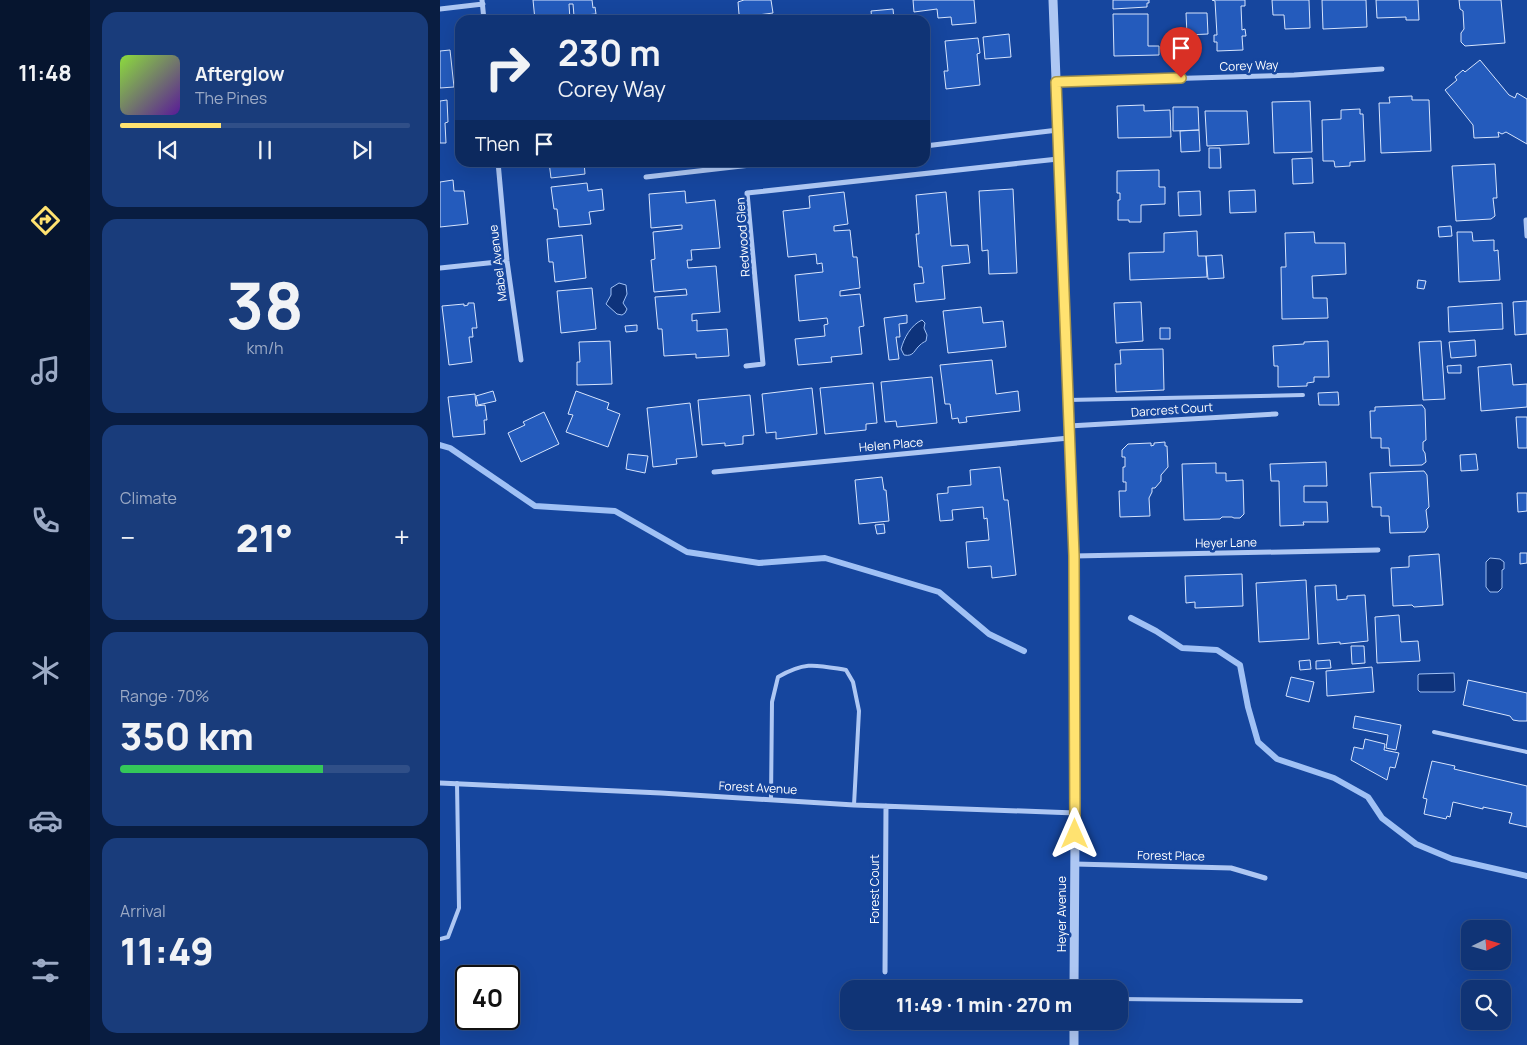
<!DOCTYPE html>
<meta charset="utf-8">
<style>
body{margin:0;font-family:Manrope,sans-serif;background:#193c7b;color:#f1f3f6;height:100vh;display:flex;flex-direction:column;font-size:19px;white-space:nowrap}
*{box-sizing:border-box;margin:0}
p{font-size:16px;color:#9caac5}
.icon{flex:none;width:28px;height:28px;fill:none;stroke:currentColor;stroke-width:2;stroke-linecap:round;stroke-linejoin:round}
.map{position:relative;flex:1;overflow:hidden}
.sheet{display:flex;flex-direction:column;gap:12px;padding:12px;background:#091d41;width:350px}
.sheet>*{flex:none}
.top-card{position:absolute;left:15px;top:15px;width:475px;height:152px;border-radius:15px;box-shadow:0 5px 20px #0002,0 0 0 1px #304f88;background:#103476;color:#f1f3f6;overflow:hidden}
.needle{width:32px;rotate:85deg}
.buttons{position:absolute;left:1021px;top:920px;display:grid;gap:10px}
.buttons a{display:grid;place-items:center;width:50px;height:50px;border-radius:10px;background:#103476;box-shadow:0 5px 20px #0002,0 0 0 1px #304f88;font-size:25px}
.speed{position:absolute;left:15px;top:965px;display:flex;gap:10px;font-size:25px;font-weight:700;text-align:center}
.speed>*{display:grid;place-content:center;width:65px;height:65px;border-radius:50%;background:#103476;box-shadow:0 5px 20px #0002,0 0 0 1px #304f88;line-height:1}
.speed .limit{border:2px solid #111;border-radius:8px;background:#fff;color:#111}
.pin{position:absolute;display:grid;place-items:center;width:42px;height:42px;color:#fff;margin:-51px -21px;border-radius:50% 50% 50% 0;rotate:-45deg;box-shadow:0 0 5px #0007}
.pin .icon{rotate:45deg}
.me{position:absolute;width:55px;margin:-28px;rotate:0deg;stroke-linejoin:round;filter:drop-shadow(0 0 4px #0008)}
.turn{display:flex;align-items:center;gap:18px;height:105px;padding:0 20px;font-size:22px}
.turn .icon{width:65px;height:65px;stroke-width:2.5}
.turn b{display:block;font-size:35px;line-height:42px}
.then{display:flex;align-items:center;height:48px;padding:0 20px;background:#0003;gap:10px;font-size:19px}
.big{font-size:38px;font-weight:800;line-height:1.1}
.sheet .widget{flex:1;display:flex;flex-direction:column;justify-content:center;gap:8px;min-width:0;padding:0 18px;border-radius:15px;background:#193c7b}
.sheet .dial{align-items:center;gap:0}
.dial b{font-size:65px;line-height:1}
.song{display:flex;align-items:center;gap:15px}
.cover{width:60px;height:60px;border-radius:8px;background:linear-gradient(135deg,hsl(90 70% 55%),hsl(270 70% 35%))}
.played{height:5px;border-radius:2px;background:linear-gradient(90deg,#ffe270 35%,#304f88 35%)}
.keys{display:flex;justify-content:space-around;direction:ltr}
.heat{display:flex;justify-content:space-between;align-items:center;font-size:28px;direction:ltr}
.charge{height:8px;border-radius:4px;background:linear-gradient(90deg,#34c759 70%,#304f88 0)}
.trip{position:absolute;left:400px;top:980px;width:288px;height:50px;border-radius:15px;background:#103476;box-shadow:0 5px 20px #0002,0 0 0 1px #304f88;font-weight:800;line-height:50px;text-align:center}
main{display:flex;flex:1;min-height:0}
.menu{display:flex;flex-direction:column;width:90px;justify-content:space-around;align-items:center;background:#06152f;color:#9caac5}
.menu .icon{width:35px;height:35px}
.menu .selected{color:#ffe270}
.menu b{font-size:22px;color:#f1f3f6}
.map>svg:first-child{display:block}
.water{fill:#0e337b;stroke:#a0c1f5}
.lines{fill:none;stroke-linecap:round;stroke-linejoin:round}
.stream{stroke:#a0c1f5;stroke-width:6}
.building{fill:#245bbc;stroke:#d6e4fd}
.service{stroke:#aec7f3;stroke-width:4}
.minor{stroke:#aec7f3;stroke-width:5}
.tertiary{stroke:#aec7f3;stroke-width:9}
.route-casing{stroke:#a69349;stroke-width:12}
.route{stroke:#ffe270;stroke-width:9}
.labels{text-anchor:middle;stroke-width:5;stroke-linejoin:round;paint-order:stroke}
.street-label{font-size:12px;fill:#fff;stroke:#16469e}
</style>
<main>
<nav class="menu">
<b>11:48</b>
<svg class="icon selected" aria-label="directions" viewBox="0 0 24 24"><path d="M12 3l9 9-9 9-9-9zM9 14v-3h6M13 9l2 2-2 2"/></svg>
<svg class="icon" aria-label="music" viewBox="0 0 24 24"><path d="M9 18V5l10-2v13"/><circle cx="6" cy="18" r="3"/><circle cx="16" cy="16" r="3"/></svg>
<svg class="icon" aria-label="phone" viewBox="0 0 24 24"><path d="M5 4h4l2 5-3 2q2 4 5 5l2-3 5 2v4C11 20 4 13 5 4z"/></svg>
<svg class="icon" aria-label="climate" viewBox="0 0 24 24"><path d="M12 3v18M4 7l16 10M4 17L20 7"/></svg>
<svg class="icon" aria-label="car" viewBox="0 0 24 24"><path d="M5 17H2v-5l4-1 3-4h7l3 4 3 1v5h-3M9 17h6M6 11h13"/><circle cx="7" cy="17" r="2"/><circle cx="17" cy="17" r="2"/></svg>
<svg class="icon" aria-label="filters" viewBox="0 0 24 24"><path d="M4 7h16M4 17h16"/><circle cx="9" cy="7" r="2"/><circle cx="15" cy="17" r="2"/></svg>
</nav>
<section class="sheet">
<div class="widget">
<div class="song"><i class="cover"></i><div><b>Afterglow</b><p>The Pines</p></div></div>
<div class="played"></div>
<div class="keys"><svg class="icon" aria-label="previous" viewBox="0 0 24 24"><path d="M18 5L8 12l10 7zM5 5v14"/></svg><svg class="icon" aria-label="pause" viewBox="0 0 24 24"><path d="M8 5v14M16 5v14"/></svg><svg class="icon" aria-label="next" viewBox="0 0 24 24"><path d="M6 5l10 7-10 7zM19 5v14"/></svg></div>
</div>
<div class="widget dial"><b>38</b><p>km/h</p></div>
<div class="widget"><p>Climate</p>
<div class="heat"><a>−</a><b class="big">21°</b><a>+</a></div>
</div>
<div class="widget"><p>Range · 70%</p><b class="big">350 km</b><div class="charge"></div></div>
<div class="widget"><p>Arrival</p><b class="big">11:49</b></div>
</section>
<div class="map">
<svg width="1087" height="1045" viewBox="0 0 1087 1045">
<rect width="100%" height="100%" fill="#16469e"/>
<path class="water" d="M179 283 186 285 187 294 183 303 187 309 185 313 182 315 177 314 166 304 171 295V288Z
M482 320 485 323 484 328 487 335 486 341C484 342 482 343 480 345 474 350 474 357 464 355L461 349C464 338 471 325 482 320Z
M1050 558 1060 559 1064 562V569L1062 570V588L1058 592H1050L1046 587V562Z
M1014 673 1015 691 1013 692H980L978 690V675L979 674Z"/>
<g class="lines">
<path class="stream" d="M0 445 10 448 95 506 175 511 247 552 319 563 385 558 499 592 549 634 584 651
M691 618 716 631 742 648 777 650 800 665 808 707 818 742 837 759 894 778 928 797 942 818 976 844 1012 859 1087 876"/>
</g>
<path class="building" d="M93 0H152L153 8 155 7 156 14 134 16 133 4H129L130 20H95Z
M304 0H331L333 13 303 17 299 14 298 2Z
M473 0H534L536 23 512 25 511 17 498 18 497 9 474 12Z
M673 0H709V3H707V7L673 9Z
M772 0H805V6H801L802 30 805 29 806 36H802L803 50 777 51V42H774V35H777L775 1Z
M832 0H869L870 28 845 29 844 15H833Z
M882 0H926L927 27 883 29Z
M936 0H978L979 20H966V17L937 18Z
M1019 0H1061L1065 43 1025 46 1021 42V33L1024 29 1023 11 1020 9Z
M453 9 454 20H432L431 11Z
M746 13H767L768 34 747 35Z
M673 14H708V46H719V55L674 56Z
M569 34 571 57 545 59 543 37Z
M538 38 540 53 537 54 540 85 506 89 504 71H508L505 41Z
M10 50 14 87 0 88V51Z
M1040 60 1069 95 1075 98 1077 93 1087 99V144L1066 132 1062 134 1058 132 1059 137 1034 138 1033 125 1005 90 1017 80 1015 77 1023 70 1025 72Z
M972 96V100H989L991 151 941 153 939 103H950L949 97Z
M7 100 8 122 5 123 6 143H0V101Z
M870 101 872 152 834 153 832 102Z
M704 105V111L730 110 731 137 678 138 677 106Z
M733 107H758L759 130 733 131Z
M920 109V114H923L925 161 910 162V166L895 167 894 161H883L882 120 901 119V110Z
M765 111H807L809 144 767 146Z
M759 130 760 151 741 152 740 131Z
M769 148H780L781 168H769Z
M872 158 873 183 853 184 852 159Z
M109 162H144L145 174 111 178Z
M1055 164 1057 198H1053L1055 216 1051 219 1016 221 1012 166Z
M719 170V187H725V204L701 205V222H689V220H678V200H680V193H677V171Z
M13 180 14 191H24L28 224 0 227V182Z
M147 183 148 191 162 189 164 210 149 212 151 224 119 227 117 209H114L111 187Z
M573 189 577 273 549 274 548 250 542 251 539 191Z
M815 190 816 212 790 213 789 191Z
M245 191 246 203 275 200 280 248 251 250 252 260H247L248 268 276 266 280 312 252 314V321L257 320V331L287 329 289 356 256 358V354L224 356 222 329H218L215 297 247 295 246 289 214 292 211 260 215 259 213 232 242 229V225L211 228 209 194Z
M760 191 761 215 739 216 738 192Z
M404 192 408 224 394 226V231L410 230 413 257H417L420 288 400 291V296L420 294 424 326 419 327 422 354 391 357 392 362 358 365 355 339 385 336 384 325 388 324 387 318 359 321 355 275 383 272 382 263 377 264 376 254 348 257 343 211 370 208 369 196Z
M506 192 511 246 528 245 530 263 502 266 505 299 476 302 474 284 484 283 482 267H479L476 234H479L476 195Z
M1011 226 1012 236 999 237 998 227Z
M757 231 758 256H766L767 277 690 280 689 253 724 252V233Z
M874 232 875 243H905L906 274 872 276 873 298H887L888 318 842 319 841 267H846L845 233Z
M1017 232H1032L1033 241 1054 240V251L1058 250 1060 280 1019 282Z
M142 235 146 278 115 282 113 262H109L107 239Z
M782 255 784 278 768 279 766 256Z
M978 280 986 281 984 289 977 288Z
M152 288 156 329 121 333 117 291Z
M1087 301V334L1075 335 1073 302Z
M701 302 703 341 676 343 674 303Z
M28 303H34L37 328H32L33 337H29L32 362 9 365 2 306 24 304V306L28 305Z
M1062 303 1063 329 1009 332 1008 307Z
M541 307 543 323 563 321 566 347 508 353 503 311Z
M467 315V323L459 324 460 337H456L459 359 449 360 444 318Z
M197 325V331L186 332 185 326Z
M720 328H730V339H720Z
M1035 340 1036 356 1011 358 1009 342Z
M170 341 172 384 137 385V362H140L139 342Z
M888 341 889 377H874V382L867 383V386L838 387V366H834L833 346 864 344V342Z
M1001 341 1005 399 983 400 979 342Z
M723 349 724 390 676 392 675 364H681L680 350Z
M552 360 556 394 578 391 580 411 526 417 527 422 519 423 518 418 512 419 510 404H505L500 365Z
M1071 364 1073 385 1087 384V407L1041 411 1038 367Z
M1021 365V373H1008L1007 366Z
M492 377 497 423 457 427 456 421 445 422 441 382Z
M433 383 437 423 426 424V430L385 434 380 388Z
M372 388 377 434 336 439V432L326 433 322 394Z
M53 391 56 401 38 405 36 396Z
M136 391 169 403 167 409 180 414 168 447 126 432 133 415 128 414Z
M898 392 899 405H879L878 393Z
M35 394 36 406 45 405 47 420H44L45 434 13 437 8 397Z
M310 395 314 435 303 436V444L285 446V443L262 445 258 400Z
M250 403 257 457 236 459 237 464 213 467 207 408Z
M982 405 985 409 986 440 983 442V450L985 453 986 462 982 465 950 466 949 448H941V438H931L930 411H935V407Z
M104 412 119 444 81 462 68 433 85 425 83 422Z
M1076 417H1087V448H1078Z
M725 442V446H727L728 467 721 475V481L715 488H712V492L709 498 710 516 680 517 679 491H686V482H683V467H685V457H682V450L688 444 711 443V446L714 445V443Z
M188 454 208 456 205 473 186 469Z
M1036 454 1038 470 1021 471 1020 455Z
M886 462 887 486H864V502H887L888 522H863L864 525 840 526 839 481H831L830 464Z
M776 463V473H786V481L803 480 804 514 800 518H794L792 517H782L780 519 744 520 742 464Z
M560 467 564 500H568L576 575 552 578 551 566 528 568 526 542 549 540 547 518 544 519 543 507 512 510 513 520 500 521 497 494 508 493V487L531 485 530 470Z
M984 471 987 475 989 507 986 510 988 527 985 532 950 533 949 516H941V507H932L930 473Z
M442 477 444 490H446L449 521 419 524 415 480Z
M1077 493H1087V511L1078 512Z
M444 524 445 533 437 534 435 525Z
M1080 553H1087V563L1080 564Z
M999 554 1003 605 974 607 972 605 953 606 951 568 969 567V556Z
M802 574 803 606 755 608V602L746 603 745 576Z
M866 580 869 639 819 642 816 583Z
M896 585 897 600 907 599V596L925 595 928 641 900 644V642L878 644 875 586Z
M959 615 961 642 978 641 980 661 937 663 935 617Z
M911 646H924L925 663 912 664Z
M870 660 871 669 860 670 859 661Z
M890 660 891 668 876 669V661Z
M932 667 934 692 887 696 886 671Z
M851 677 874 682 869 702 846 696Z
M1028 680 1087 693V721H1079L1073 720 1070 716 1023 705Z
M915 716 961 725 956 750 946 748 948 735 913 728Z
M925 739 945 744 944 750 959 753 955 768 950 767 947 780 911 760 914 747 923 749Z
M992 761 1015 766 1014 769 1087 786V827L1069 823 1072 813 1043 807V809L1013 802 1010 817 1007 816 1006 819 984 814 987 799 983 798Z"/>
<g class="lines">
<path class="service" d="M628 400 863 395
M994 732 1087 752
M331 799 332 702 338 677C366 661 376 665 406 670L413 682 419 711 414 805
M0 939 8 937 19 908 17 783
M679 999 861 1001"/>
<path class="minor" d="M42 0 44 20
M0 9 43 4
M616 82 854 75 942 69
M485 146 618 130
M58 162 67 261 81 360
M206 177 338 162
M1087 220H1086L1087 236
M0 268 67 261
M306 366 323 364 307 193 618 159
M629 426 836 414
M274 472 629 438
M634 556 938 550
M0 783 221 793 414 805 635 813
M635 864 791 868 825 878
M445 972 446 806"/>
<path class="tertiary" d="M613 0 634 556 635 834 634 989
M634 1045V1021"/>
</g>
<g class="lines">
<g class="route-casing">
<path id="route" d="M635 834 634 556 616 82 741 78"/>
</g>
<use href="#route" class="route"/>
</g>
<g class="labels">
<g class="street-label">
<text transform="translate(809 66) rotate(-2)" y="4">Corey Way</text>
<text transform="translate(303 237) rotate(-94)" y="4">Redwood Glen</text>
<text transform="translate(58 263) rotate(-97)" y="4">Mabel Avenue</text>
<text transform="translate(732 410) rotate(-4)" y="4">Darcrest Court</text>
<text transform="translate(451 445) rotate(-5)" y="4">Helen Place</text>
<text transform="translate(786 543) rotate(-1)" y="4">Heyer Lane</text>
<text transform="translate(318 788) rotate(3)" y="4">Forest Avenue</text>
<text transform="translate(731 856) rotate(1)" y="4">Forest Place</text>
<text transform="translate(435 889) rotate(-90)" y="4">Forest Court</text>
<text transform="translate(622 914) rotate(-90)" y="4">Heyer Avenue</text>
</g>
</g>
</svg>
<div class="buttons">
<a><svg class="needle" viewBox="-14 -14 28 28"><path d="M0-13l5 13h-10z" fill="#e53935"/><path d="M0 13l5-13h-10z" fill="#9caac5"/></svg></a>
<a><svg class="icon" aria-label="search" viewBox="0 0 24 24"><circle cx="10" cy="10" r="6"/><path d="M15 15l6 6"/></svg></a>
</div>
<div class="speed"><div class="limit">40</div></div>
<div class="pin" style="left:741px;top:78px;background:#d93025"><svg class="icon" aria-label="arrive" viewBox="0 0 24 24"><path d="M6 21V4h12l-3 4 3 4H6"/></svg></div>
<svg class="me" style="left:635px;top:834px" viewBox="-20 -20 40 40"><path d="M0-17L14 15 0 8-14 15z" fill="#ffe270" stroke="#fff" stroke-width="4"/></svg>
<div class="trip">11:49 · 1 min · 270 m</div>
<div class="top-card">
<div class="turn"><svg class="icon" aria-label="right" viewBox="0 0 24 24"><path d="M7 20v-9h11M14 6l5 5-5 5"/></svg><div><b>230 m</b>Corey Way</div></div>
<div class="then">Then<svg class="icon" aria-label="arrive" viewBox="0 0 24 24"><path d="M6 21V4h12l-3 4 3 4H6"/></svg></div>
</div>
</div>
</main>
